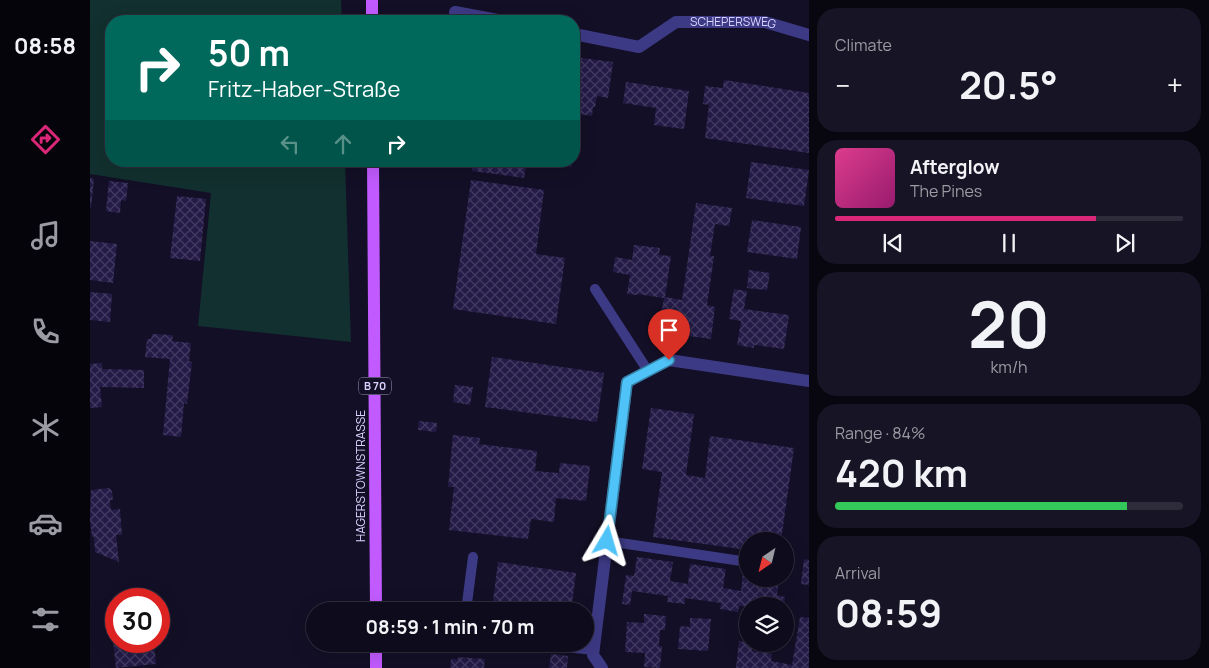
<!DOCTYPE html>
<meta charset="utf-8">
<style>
body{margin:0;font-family:Manrope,sans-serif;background:#171425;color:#f1f3f6;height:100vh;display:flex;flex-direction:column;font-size:19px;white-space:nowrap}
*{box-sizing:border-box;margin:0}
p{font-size:16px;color:#9b9ba3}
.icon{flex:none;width:28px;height:28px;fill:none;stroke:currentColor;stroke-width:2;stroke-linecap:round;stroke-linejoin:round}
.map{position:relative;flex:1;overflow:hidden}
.sheet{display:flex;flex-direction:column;gap:8px;padding:8px;background:#08060f;width:400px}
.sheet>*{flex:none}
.hud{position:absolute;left:15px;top:15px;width:475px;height:152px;border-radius:20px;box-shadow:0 5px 20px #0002,0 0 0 1px #2e2b3b;background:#00695c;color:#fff;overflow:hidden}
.needle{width:32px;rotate:215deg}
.buttons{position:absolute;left:649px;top:532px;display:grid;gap:10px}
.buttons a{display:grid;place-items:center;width:55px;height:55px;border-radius:50%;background:#0e0b1c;box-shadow:0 5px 20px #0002,0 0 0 1px #2e2b3b;font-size:25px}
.speed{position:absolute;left:15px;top:588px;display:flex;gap:10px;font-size:25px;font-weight:700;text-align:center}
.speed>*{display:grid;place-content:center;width:65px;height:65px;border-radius:50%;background:#0e0b1c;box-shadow:0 5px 20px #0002,0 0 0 1px #2e2b3b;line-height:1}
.speed .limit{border:8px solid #d22;background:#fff;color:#111}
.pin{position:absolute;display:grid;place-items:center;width:42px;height:42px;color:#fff;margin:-51px -21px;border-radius:50% 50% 50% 0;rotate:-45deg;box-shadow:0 0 5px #0007}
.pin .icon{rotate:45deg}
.me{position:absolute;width:55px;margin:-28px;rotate:7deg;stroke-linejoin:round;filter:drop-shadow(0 0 4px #0008)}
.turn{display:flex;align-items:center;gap:18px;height:105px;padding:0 20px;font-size:22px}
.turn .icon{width:65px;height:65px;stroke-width:2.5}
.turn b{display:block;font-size:35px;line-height:42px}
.lanes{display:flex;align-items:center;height:48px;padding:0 20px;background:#0003;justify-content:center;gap:25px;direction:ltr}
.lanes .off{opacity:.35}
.big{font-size:38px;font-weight:700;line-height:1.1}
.sheet .tile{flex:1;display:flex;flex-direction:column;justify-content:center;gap:8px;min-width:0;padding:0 18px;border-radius:20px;background:#171425}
.sheet .dial{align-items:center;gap:0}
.dial b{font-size:65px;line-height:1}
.song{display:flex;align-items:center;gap:15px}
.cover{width:60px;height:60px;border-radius:8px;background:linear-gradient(135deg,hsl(330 70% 55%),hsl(320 70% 35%))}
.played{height:5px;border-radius:2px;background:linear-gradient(90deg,#db2777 75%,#2e2b3b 75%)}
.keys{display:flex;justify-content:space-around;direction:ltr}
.heat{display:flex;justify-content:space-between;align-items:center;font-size:28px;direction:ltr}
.charge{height:8px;border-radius:4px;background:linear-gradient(90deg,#34c759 84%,#2e2b3b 0)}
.trip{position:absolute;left:216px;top:602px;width:288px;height:50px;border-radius:25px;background:#0e0b1c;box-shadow:0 5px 20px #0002,0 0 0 1px #2e2b3b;font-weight:700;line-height:50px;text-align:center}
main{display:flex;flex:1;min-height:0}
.tabs{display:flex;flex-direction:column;width:90px;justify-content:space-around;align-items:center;background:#06040b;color:#9b9ba3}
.tabs .icon{width:35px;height:35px}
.tabs .selected{color:#db2777}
.tabs b{font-size:22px;color:#f1f3f6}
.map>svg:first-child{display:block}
.grass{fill:#12302f}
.building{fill:url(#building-cross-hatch)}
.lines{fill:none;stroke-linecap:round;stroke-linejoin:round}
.service{stroke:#3d3a85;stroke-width:10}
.minor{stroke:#3d3a85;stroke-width:12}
.primary{stroke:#c25bff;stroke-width:12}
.route-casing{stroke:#337fa1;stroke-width:12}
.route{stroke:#4fc3f7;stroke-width:9}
.labels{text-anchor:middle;stroke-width:5;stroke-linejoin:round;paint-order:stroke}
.shield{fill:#130f26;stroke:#9e99be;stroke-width:1}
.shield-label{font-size:11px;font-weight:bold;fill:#d9d4ff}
.street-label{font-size:12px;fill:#d9d4ff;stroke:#130f26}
</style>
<main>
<nav class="tabs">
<b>08:58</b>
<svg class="icon selected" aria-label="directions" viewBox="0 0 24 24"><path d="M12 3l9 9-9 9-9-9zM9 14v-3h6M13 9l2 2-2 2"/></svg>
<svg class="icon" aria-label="music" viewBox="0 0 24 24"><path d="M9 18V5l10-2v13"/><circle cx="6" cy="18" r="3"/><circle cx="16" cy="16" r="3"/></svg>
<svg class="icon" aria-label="phone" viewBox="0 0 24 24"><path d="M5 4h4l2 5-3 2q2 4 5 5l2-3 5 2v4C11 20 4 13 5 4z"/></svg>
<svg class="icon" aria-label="climate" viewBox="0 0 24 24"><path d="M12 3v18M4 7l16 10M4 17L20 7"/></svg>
<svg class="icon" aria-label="car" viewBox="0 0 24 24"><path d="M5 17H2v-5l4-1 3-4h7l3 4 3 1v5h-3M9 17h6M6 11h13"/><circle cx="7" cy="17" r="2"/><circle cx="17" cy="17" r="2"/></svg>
<svg class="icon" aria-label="filters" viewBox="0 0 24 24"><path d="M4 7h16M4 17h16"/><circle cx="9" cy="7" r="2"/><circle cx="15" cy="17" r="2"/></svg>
</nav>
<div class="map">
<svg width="719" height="668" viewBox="0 0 719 668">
<defs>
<pattern id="building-cross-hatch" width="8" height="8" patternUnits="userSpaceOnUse" patternTransform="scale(1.25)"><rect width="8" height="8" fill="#241b47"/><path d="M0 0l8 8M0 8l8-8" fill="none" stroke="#433b63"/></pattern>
</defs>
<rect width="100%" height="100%" fill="#130f26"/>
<path class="grass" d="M0 0H251L252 21H21V161H255L261 342 108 326 121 193 0 174Z"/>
<path class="building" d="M484 57 523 62 518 98 507 96 505 107H503L502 116 489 114 485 144Z
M634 80 719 93V153L615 138 619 105 613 104 615 86 633 88Z
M536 82 599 91 594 129 564 125 566 108 533 103Z
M383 161H437L434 178 382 171Z
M446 161H482V167Z
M661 162 719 170 714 206 656 198Z
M0 178 4 179 1 208H0Z
M381 180 454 190 446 254 475 258 466 324 363 309Z
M19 181 38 183 36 201 31 200 30 213 16 211Z
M87 196 116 199 110 261 80 258Z
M606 203 642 208 639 226 625 224 620 256H624L617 305 625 307 621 339 568 332 574 298 547 294V295L537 294 540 275 523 272 525 257 542 260 544 245 570 248 569 255 581 256 575 297 592 300Z
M662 220 711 227 707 259 657 252Z
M0 241 27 244 23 283 0 280Z
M659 270 680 273 677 290 657 288Z
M644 289 657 291 654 309 699 315 694 349 664 345V348L647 345 651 321 639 319Z
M0 292 22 294 20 322 0 320Z
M62 334 83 335 82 341 101 343 99 361 102 362 97 404 94 403 91 437 73 435 80 359 55 357 57 339H61Z
M402 357 514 373 507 422 395 407Z
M12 363V369L54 370V388L10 387 12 407 0 408V364Z
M365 385 383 387 380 405 363 402Z
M561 408 604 414 596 475 615 478 620 436 704 448 691 541H658V550L563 537 572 472 552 469Z
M329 421 347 423 346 432 328 430Z
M363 435 390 438 389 444 447 451 445 471 469 473 470 463 500 466 496 501 466 498 464 522 441 519 438 539 359 530 364 487H358Z
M19 488 22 491 23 500H20L21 510 30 509 32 535H26L29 562 5 552 4 537 2 536 0 520 1 490Z
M547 557 583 562 580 581 598 584 600 564 636 569 633 588 651 591 653 572H658V579H689L687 595 695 597 694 606H649L648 612 630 609 631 603 595 598V604L577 602 578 596 542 591 540 605 532 604 536 575 544 576Z
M714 559 719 560V585L711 584Z
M408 562 486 573 481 611H393V608L402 609Z
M554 614 576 616 575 630H570L569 646H572L570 668 554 667 555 653 535 652 537 622 554 623Z
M69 616H78L77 638 69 637Z
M710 617 719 618V668H646L649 641 652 642 653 640 658 644H663L662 651 682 654 681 661 702 665Z
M600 618 621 619 618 651 588 649 590 626 600 627Z
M23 641H64L66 664 26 668Z
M461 654 478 656 477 668H459Z
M368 657 395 659 394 668H360L361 659H368Z"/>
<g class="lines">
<path class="service" d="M505 289 558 371
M517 541 658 562
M376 611 383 557
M446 644 504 650"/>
<g class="minor">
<path d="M365 12 413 21"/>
<path id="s1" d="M484 34 549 47 586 22H675L719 35"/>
<path d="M512 668 503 655 537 382 579 360 719 381"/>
</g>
<path class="primary" d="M282 0V21
M283 161 286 611
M286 668V644"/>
</g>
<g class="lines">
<g class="route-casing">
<path id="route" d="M517 541 537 382 579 360"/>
</g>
<use href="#route" class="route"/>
</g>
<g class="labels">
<rect class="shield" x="269" y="377.5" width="32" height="17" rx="4"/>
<g class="shield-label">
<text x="285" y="390">B 70</text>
</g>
<g class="street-label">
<text dy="4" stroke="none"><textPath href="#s1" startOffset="168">SCHEPERSWEG</textPath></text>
<text transform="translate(271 476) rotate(-90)" y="4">HAGERSTOWNSTRASSE</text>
</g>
</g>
</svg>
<div class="buttons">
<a><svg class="needle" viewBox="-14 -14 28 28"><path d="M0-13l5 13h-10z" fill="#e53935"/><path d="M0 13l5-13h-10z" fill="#9b9ba3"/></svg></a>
<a><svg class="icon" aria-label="layers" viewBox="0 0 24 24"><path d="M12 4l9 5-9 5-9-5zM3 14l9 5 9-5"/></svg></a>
</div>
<div class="speed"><div class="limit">30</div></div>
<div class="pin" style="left:579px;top:360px;background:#d93025"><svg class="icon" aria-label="arrive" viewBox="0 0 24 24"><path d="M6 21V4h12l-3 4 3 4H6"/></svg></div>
<svg class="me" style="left:517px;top:541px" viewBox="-20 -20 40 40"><path d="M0-17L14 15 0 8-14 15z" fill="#4fc3f7" stroke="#fff" stroke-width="4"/></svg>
<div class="trip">08:59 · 1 min · 70 m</div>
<div class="hud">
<div class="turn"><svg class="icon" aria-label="right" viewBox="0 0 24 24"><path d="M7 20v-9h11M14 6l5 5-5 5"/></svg><div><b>50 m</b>Fritz-Haber-Straße</div></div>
<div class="lanes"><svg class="icon off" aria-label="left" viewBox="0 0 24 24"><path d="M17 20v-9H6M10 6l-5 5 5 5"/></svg><svg class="icon off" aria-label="ahead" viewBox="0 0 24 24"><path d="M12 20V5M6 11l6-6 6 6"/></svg><svg class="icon" aria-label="right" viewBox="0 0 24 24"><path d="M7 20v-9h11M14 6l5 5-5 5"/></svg></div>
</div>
</div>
<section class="sheet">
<div class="tile"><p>Climate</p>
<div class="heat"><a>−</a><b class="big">20.5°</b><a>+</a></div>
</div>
<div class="tile">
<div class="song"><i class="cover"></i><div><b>Afterglow</b><p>The Pines</p></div></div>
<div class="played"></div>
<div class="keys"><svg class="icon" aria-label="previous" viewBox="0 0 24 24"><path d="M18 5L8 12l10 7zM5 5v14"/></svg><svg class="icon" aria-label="pause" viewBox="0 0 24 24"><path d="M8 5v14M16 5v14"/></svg><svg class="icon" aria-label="next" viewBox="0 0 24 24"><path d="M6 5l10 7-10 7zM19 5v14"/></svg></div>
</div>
<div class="tile dial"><b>20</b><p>km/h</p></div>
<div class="tile"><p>Range · 84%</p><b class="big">420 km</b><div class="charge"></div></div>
<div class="tile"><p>Arrival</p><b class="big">08:59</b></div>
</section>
</main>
